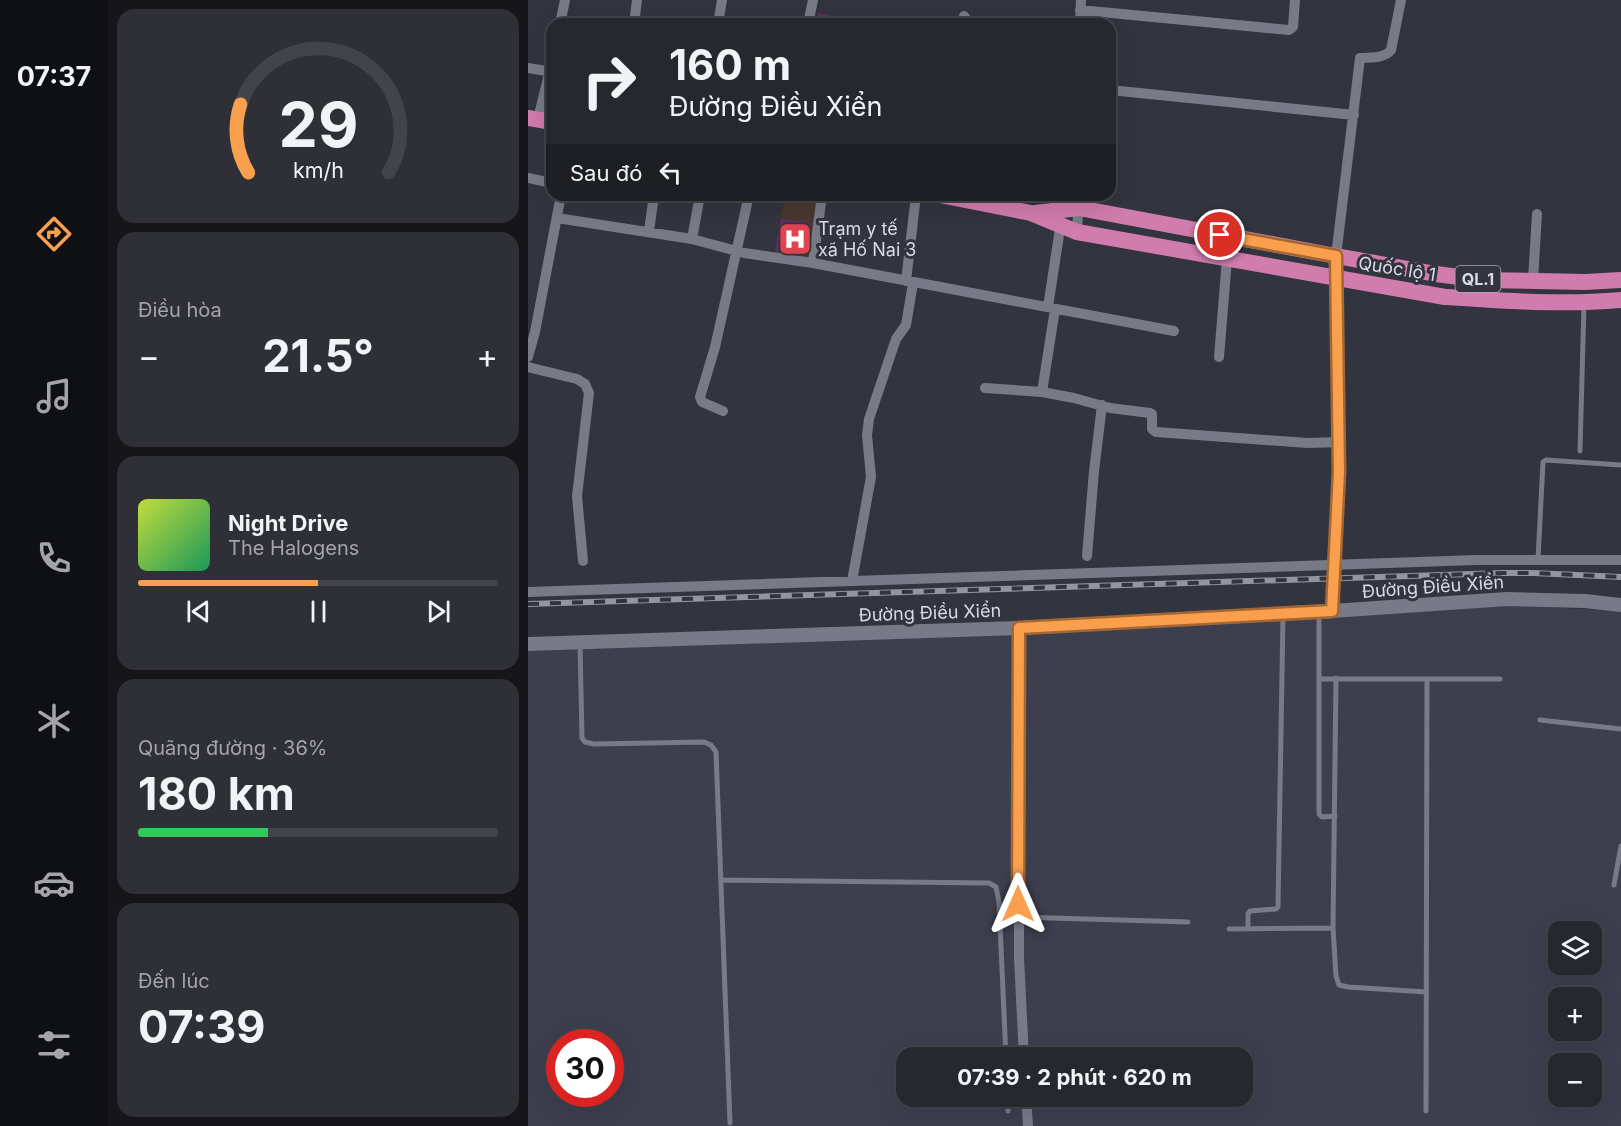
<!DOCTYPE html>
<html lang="vi">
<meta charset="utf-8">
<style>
body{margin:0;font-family:Inter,sans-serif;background:#2e2f37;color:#f1f3f6;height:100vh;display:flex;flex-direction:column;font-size:22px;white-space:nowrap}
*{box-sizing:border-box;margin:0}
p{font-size:20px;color:#a4a5aa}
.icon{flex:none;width:33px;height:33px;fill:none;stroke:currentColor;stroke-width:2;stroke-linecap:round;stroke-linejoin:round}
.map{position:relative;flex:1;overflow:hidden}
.drawer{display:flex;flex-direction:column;gap:9px;padding:9px;background:#15151a;width:420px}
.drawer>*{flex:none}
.guide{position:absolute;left:18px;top:18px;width:570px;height:183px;border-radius:18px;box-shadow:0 6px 24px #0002,0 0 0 2px #42444b;background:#26272f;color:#f1f3f6;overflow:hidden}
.controls{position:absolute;left:1020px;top:921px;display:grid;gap:12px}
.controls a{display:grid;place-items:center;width:54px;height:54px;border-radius:12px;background:#26272f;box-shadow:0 6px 24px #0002,0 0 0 2px #42444b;font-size:30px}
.speed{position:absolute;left:18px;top:1029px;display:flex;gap:12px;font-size:30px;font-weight:700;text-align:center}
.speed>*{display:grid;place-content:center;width:78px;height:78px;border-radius:50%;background:#26272f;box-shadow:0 6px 24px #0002,0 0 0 2px #42444b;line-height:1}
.speed .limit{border:9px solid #d22;background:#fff;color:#111}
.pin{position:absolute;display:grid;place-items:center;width:51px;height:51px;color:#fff;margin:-26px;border:3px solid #fff;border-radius:50%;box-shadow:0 2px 6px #0007}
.me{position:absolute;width:66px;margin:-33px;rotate:0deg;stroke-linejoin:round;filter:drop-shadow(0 0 4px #0008)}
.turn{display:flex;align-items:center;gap:21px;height:126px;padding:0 24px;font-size:27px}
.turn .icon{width:78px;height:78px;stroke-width:2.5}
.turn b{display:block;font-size:42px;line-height:51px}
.then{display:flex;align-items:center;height:57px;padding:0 24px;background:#0003;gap:12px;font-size:22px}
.big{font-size:45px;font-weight:700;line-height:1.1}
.drawer .widget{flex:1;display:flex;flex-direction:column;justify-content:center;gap:9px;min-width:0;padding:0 21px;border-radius:18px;background:#2e2f37}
.drawer .dial{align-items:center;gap:0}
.dial svg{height:156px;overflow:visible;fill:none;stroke:#42444b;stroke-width:7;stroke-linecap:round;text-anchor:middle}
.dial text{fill:#f1f3f6;stroke:none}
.song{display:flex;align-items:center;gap:18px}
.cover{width:72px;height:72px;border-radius:9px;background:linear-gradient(135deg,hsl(70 70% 55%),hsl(150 70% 35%))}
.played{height:6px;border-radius:3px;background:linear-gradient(90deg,#f99f4d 50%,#42444b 50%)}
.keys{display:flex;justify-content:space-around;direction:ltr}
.heat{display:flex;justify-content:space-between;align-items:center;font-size:33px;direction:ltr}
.charge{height:9px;border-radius:4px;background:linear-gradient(90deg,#34c759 36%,#42444b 0)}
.trip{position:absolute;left:368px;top:1047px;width:357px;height:60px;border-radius:18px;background:#26272f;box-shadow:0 6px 24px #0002,0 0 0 2px #42444b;font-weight:700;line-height:60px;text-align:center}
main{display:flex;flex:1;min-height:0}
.tabs{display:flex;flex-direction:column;width:108px;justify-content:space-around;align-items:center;background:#0f1013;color:#a4a5aa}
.tabs .icon{width:42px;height:42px}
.tabs .current{color:#f99f4d}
.tabs b{font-size:27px;color:#f1f3f6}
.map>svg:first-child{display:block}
.built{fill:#3d3f4f;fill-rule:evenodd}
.medical{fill:#4a382f}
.building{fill:#5e2f65}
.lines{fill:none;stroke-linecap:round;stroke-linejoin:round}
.service{stroke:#787b87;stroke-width:5}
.minor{stroke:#787b87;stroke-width:10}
.tertiary{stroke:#787b87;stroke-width:14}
.trunk{stroke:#d07cac;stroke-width:16}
.rail-casing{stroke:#94959e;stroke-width:6}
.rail{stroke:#32343f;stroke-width:4;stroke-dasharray:11;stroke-linecap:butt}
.route-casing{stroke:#a26732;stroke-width:15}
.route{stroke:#f99f4d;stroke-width:10}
.labels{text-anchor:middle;stroke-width:6;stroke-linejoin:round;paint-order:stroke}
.shield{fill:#32343f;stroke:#a8a9b1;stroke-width:1.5}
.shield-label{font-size:16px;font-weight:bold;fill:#dadbe2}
.poi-label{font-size:18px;fill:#dadbe2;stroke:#32343f;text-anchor:start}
.street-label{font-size:18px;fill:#dadbe2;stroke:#32343f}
</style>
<main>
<nav class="tabs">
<b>07:37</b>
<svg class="icon current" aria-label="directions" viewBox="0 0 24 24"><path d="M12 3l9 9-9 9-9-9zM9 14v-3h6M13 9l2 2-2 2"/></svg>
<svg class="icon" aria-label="music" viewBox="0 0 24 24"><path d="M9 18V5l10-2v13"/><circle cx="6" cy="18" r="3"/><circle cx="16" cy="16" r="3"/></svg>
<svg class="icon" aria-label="phone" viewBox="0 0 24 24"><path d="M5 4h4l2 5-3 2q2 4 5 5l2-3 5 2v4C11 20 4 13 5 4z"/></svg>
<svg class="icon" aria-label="climate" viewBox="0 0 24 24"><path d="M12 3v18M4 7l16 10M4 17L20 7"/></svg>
<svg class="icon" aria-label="car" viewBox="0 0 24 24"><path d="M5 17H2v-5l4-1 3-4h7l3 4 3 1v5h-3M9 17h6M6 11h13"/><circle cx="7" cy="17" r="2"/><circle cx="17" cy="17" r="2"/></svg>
<svg class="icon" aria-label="filters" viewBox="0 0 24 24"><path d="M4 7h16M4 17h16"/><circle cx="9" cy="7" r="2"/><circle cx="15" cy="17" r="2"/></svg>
</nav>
<section class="drawer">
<div class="widget dial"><svg viewBox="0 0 100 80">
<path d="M14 69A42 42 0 1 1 86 69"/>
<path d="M14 69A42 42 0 0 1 10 34" stroke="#f99f4d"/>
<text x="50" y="56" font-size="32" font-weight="700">29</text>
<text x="50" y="72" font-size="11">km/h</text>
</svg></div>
<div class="widget"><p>Điều hòa</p>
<div class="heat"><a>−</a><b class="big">21.5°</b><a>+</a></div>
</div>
<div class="widget">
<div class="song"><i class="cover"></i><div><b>Night Drive</b><p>The Halogens</p></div></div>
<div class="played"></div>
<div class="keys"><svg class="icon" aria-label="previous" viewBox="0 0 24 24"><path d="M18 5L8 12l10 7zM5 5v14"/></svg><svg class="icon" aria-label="pause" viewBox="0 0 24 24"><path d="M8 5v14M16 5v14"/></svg><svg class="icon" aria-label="next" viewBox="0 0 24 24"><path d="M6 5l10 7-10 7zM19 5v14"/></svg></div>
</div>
<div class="widget"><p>Quãng đường · 36%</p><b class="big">180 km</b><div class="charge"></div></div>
<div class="widget"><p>Đến lúc</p><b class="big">07:39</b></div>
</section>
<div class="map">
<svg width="1093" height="1126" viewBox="0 0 1093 1126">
<rect width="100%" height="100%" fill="#32343f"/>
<path class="built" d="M979 605 1093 611V1126H0V651L379 638 788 619ZM1030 932H1064V964H1030ZM1030 998H1064V1030H1030ZM32 1042H82V1094H32ZM378 1058H714V1096H378ZM1030 1064H1064V1096H1030Z"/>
<path class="medical" d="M257 195H290L282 258 247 254Z"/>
<path class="building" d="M290 13 303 16 302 24H288Z
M253 219 283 223 279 254 247 250Z"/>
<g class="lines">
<path class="service" d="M1052 451 1056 304
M1010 559 1015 462 1018 460 1093 465
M791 614V814L794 817 807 816
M52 644 54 738 57 742 66 744 176 742 183 745 188 752 202 1123
M808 678 805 928 808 976 811 985 820 987 898 992
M792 679H972
M1012 720 1093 729
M193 880 461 883 468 887 471 902 478 1058
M1086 885 1093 846
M490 917 660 922
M701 929 805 928
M720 929V914L722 911 748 909 750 907 755 616
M480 1096V1111
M898 1111 899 679"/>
<path class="minor" d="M552 10 761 30 765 27 767 0
M436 16 442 24
M32 24 37 0
M106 24 109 0
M190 24 194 0
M280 24 285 0
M552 24 553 0
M0 68 24 72
M582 90 826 115
M10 119 24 62
M0 178 24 183
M29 218 164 239 216 253 285 263 646 331
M121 231 126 195
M549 232 551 195
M164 239 172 195
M808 256 832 58C842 57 856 59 863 50L873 0
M285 263 294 195
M1005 280 1009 214
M378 281 388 195
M520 307 533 222
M0 357 7 332 33 195
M691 357 699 259
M0 367 49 379 57 384 61 393 49 496 55 561
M457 388 514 392 546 398 582 408 622 413 624 414V429L628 432 780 443 812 442
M514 392 527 309
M195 411 174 402 172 397 187 347 221 195
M559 556 566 471 574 405
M324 581 343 477 339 435 341 419 368 339 378 325 385 283
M0 592 948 560H1093
M804 611 811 472 808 279
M491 628V958L496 1058
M498 1096 500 1126"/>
<path class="tertiary" d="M0 644 491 628 804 611 979 599 1057 601 1093 605"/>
<path class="trunk" d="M0 118 24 122
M412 195 503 213 549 232 917 297C976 301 1034 305 1093 300
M507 213 551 208 808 256 908 274 955 280 1057 282 1093 280"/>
<g class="rail-casing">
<path id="rail" d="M0 604 975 573H1005L1093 577"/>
</g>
<use href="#rail" class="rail"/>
</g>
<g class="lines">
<g class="route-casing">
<path id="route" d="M490 904 491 628 804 611 811 472 808 256 692 235"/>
</g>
<use href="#route" class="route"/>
</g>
<defs>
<g id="hospital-square" transform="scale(1.725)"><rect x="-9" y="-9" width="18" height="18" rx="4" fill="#e0444e" stroke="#32343f"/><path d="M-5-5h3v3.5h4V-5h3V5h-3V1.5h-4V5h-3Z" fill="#fff"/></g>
</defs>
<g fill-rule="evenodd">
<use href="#hospital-square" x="267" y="239"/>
</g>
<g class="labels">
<rect class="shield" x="927.5" y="266" width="45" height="26" rx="4.5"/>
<g class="shield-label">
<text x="950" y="285">QL.1</text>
</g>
<g class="poi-label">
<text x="290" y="235">Trạm y tế<tspan x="290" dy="21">xã Hố Nai 3</tspan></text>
</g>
<g class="street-label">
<text transform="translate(869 269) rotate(9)" y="6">Quốc lộ 1</text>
<text transform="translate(905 587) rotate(-4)" y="6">Đường Điều Xiển</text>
<text transform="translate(402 613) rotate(-2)" y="6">Đường Điều Xiển</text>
</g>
</g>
</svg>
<div class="controls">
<a><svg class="icon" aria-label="layers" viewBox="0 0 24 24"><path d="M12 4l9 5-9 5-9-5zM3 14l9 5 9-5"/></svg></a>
<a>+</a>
<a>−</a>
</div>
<div class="speed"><div class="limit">30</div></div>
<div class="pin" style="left:692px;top:235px;background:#d93025"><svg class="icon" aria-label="arrive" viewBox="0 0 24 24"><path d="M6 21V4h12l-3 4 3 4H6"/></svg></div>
<svg class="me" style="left:490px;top:904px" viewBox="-20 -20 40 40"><path d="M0-17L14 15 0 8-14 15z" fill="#f99f4d" stroke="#fff" stroke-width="4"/></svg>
<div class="trip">07:39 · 2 phút · 620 m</div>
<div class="guide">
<div class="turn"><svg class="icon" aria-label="right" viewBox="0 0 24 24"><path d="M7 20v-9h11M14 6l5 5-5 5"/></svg><div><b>160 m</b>Đường Điều Xiển</div></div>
<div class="then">Sau đó<svg class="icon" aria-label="left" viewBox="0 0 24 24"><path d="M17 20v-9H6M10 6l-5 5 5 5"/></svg></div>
</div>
</div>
</main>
